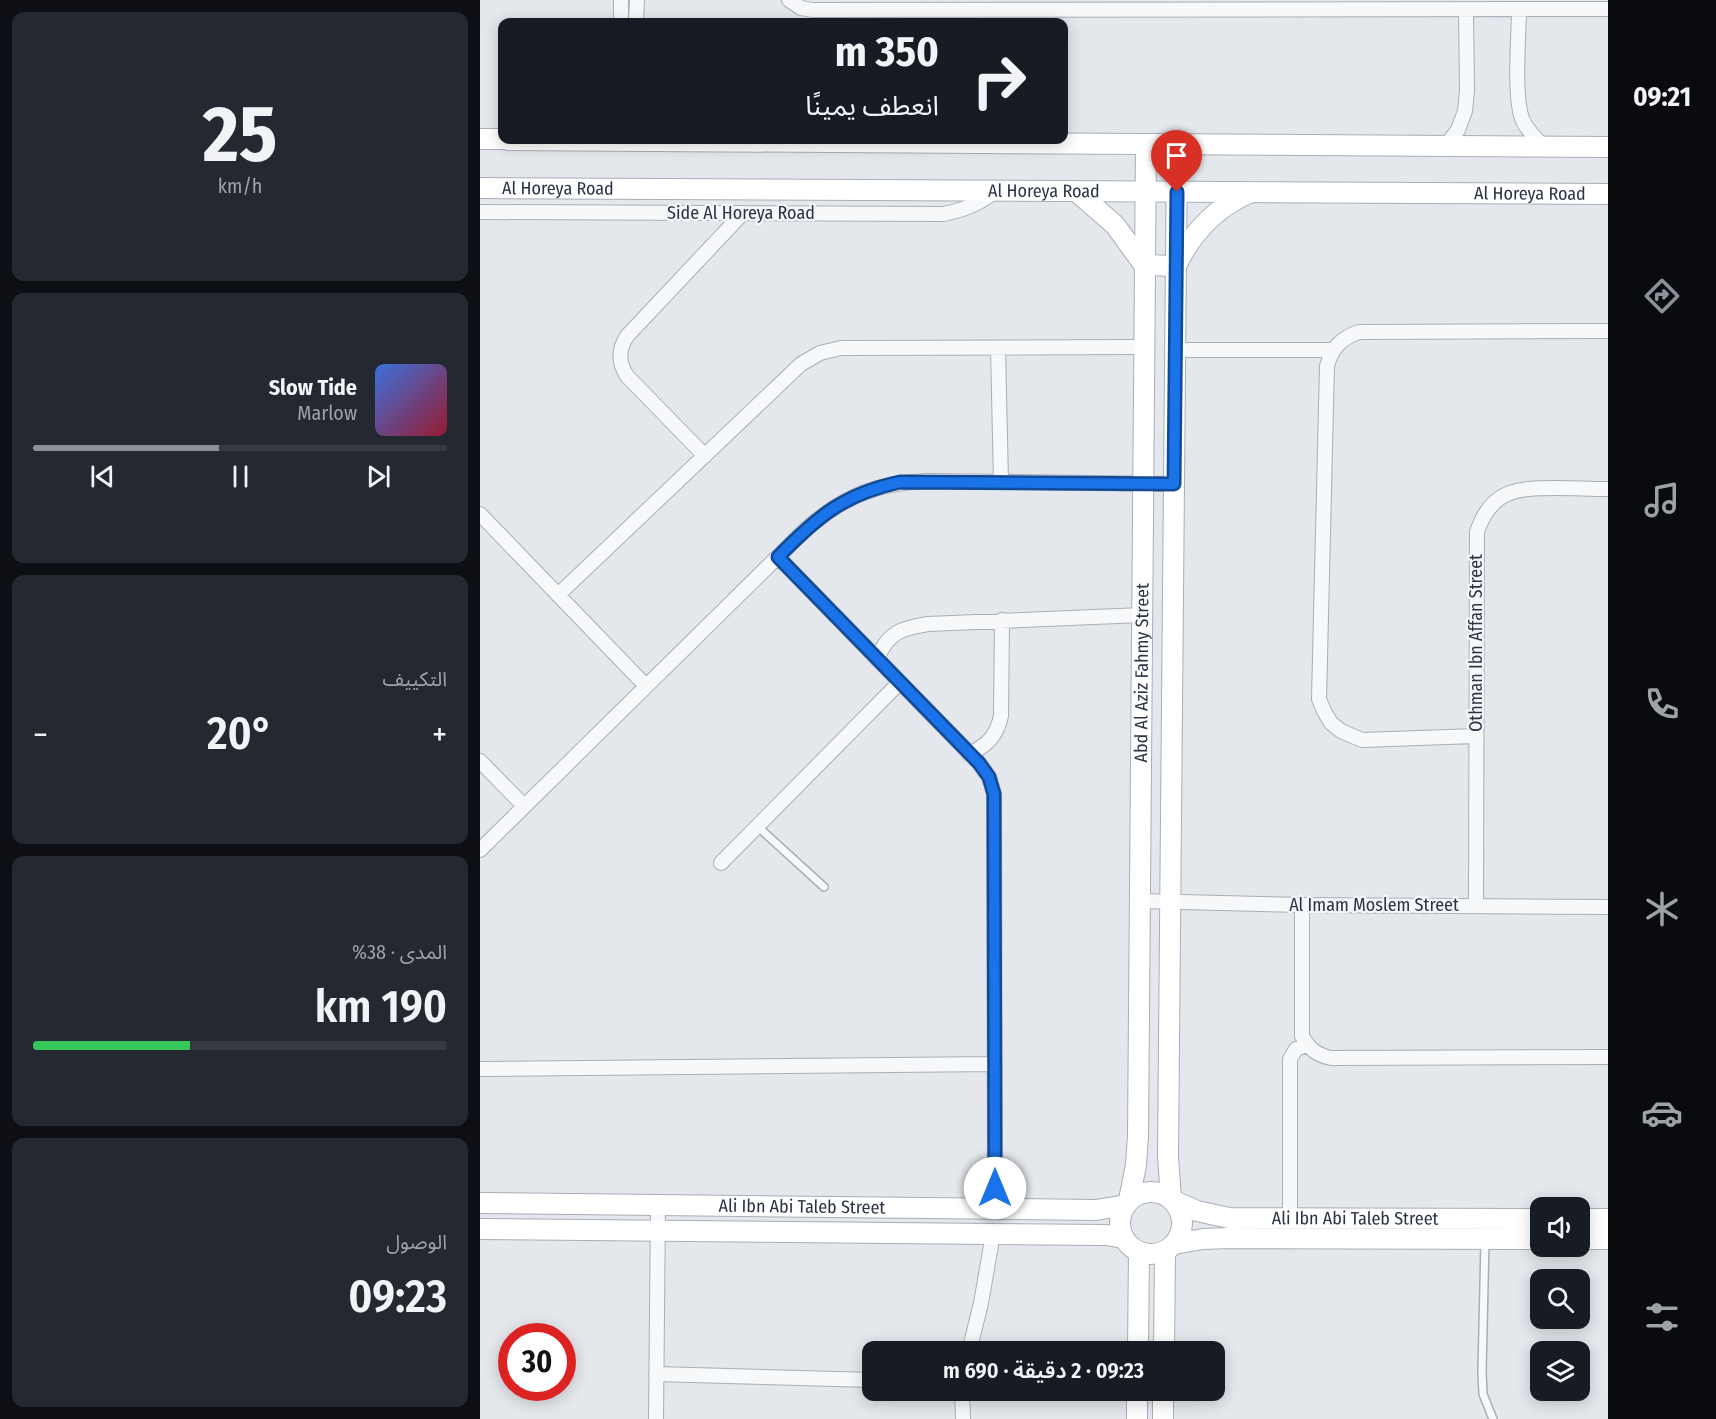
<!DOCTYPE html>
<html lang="ar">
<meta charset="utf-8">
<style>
body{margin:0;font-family:"Fira Sans Condensed","Noto Sans Arabic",sans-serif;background:#242831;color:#f1f3f6;direction:rtl;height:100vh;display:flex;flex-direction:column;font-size:22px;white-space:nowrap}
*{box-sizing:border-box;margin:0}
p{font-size:20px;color:#9ea1a6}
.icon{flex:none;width:33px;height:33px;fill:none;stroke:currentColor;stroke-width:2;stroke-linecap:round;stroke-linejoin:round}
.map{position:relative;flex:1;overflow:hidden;direction:ltr}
.sheet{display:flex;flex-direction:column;gap:12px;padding:12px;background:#0d0f14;width:480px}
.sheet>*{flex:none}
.banner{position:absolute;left:18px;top:18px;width:570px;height:126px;border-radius:12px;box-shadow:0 3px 15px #0003;direction:rtl;background:#171b24;color:#f1f3f6;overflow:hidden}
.controls{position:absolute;left:1050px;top:1197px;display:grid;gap:12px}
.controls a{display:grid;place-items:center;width:60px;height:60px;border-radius:12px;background:#171b24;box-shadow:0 3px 15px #0003;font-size:30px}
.speed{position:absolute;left:18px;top:1323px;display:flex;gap:12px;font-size:30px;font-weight:700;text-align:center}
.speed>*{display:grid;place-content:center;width:78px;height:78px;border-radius:50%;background:#171b24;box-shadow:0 3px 15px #0003;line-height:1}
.speed .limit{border:9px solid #d22;background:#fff;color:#111}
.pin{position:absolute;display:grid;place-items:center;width:51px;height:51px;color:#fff;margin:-62px -26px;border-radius:50% 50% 50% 0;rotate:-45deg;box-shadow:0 0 6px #0007}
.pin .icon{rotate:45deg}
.me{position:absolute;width:66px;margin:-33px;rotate:0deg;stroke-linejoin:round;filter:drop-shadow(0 0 4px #0008)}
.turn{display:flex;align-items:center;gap:21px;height:126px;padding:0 30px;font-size:27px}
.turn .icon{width:78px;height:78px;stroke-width:2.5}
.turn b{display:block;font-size:42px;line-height:51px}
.big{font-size:45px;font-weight:600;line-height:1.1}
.sheet .card{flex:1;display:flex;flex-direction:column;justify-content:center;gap:9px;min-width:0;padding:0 21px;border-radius:12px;background:#242831}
.sheet .dial{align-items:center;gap:0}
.dial b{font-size:78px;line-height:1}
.song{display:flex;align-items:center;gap:18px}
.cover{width:72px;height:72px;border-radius:9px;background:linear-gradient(135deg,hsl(220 70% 55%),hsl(350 70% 35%))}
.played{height:6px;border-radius:3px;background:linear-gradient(90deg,#8c9099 45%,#363941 45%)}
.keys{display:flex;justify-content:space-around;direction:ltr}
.heat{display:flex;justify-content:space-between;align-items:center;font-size:33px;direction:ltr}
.charge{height:9px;border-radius:4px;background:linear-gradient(90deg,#34c759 38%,#363941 0)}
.trip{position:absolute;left:382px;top:1341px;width:363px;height:60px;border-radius:12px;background:#171b24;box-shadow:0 3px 15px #0003;font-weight:600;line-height:60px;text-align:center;direction:rtl}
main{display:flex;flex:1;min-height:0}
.dock{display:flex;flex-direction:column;width:108px;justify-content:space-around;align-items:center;background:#090b0e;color:#9ea1a6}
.dock .icon{width:42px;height:42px}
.dock .on{color:#8c9099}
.dock b{font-size:27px;color:#f1f3f6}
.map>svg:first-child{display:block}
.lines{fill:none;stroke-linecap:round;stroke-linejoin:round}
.lane-casing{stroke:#a9aeb7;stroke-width:10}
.street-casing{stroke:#a9aeb7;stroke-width:16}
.secondary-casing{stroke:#a9aeb7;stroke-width:22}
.lane{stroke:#f7f8fa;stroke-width:7}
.street{stroke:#f7f8fa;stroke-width:14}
.secondary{stroke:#fff;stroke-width:20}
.route-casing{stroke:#114b97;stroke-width:15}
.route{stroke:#1a73e8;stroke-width:10}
.labels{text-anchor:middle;stroke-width:4.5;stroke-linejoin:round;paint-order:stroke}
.street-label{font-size:18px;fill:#2b3445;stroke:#f4f6f9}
</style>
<main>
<nav class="dock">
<b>09:21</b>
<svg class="icon on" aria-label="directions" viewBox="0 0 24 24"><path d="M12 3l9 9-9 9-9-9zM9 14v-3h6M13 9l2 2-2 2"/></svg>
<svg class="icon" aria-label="music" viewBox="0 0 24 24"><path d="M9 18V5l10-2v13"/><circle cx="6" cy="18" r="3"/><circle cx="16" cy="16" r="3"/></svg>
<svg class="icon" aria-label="phone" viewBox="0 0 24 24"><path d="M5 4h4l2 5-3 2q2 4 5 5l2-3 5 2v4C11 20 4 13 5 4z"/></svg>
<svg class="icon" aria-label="climate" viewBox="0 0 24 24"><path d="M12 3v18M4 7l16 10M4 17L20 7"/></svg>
<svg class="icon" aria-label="car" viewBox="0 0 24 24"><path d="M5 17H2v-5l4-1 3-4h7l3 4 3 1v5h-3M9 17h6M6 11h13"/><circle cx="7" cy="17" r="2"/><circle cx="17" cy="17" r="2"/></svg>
<svg class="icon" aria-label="filters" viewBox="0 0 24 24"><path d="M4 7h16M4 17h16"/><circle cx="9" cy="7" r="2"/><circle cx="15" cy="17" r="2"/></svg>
</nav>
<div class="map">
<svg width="1128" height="1419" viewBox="0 0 1128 1419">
<rect width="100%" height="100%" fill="#e4e7ec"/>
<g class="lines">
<g class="lane-casing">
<path id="lane" d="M277 826 344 887
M1005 1241 1002 1372 1003 1394 1013 1419"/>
</g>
<g class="street-casing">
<path id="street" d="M309 0 321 8 332 10 1128 9
M1039 9C1039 36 1033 98 1043 121 1048 131 1055 138 1063 146
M141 22V0
M156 22 157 0
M966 145 978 130 985 111 987 91 986 9
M0 212 463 214C484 210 499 204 517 190
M518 348 521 482
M695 350H853
M225 456 147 376C138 362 138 350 147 336L263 213
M0 514 166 686
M298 557 499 763 509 777 514 794 515 1209
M78 595 321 364 340 353 361 348 664 347
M397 659C408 632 422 628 448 624L662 615
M996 736 882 740 861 731 851 723 844 711 839 699 847 366C852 348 861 338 879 332L1128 331
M489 754C508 745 517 735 521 716L522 620
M0 761 44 806
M0 850 327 528C365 496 396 483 447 481L694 484
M241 863 420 682
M660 901 822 905 1128 907
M822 905V1036C829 1049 837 1055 851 1058L1128 1057
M996 906 997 532C1011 490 1036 488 1076 488 1093 488 1111 489 1128 489
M0 1069 515 1064
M810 1218V1059L816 1049 827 1045
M489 1352 501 1303 513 1234
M176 1374 393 1380
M482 1390 483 1419
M176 1419 178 1205"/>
</g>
<g class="secondary-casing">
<g id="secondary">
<path d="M0 139H22"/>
<path d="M28 140 1128 147"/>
<path id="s1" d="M0 188 1128 194"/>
<path d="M597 192 635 225 664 265 696 266C712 232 735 208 769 193"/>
<circle cx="671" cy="1223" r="31"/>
<path d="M691 1199 688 1156 697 144"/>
<path id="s2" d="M649 1200 656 1165 658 1136 666 144"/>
<path id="s3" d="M694 1201 717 1211 749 1218 1060 1219"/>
<path id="s4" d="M0 1203 616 1210 646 1205"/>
<path d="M1100 1219H1128"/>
<path d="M0 1229 626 1235 644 1238"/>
<path d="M1100 1239H1128"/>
<path d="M694 1244 723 1239 749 1238 1060 1239"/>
<path d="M658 1352 659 1252"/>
<path d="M684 1352 685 1251"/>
<path d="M657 1419V1390"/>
<path d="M683 1419V1390"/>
</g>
</g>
<use href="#lane" class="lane"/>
<use href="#street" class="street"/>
<use href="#secondary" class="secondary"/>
</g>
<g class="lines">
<g class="route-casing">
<path id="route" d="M515 1188 514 794 509 777 499 763 298 557C338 516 364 494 420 482L694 484 697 192"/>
</g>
<use href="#route" class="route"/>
</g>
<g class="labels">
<g class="street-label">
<text dy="6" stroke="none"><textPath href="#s1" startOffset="78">Al Horeya Road</textPath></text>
<text dy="6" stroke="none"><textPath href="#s1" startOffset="564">Al Horeya Road</textPath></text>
<text dy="6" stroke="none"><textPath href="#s1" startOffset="1050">Al Horeya Road</textPath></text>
<text x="261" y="219">Side Al Horeya Road</text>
<text transform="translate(996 643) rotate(-90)" y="6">Othman Ibn Affan Street</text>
<text dy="6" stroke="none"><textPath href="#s2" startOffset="528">Abd Al Aziz Fahmy Street</textPath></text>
<text x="894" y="911">Al Imam Moslem Street</text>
<text dy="6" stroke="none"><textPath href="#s4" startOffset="322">Ali Ibn Abi Taleb Street</textPath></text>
<text dy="6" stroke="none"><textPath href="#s3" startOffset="184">Ali Ibn Abi Taleb Street</textPath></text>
</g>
</g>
</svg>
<div class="controls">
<a><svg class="icon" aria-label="sound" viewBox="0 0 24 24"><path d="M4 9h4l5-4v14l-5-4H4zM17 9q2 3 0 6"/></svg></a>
<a><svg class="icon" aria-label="search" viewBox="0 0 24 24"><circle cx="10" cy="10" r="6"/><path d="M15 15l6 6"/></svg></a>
<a><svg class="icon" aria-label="layers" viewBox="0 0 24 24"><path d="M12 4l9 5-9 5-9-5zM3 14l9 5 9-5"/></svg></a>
</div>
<div class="speed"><div class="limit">30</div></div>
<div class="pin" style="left:697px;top:192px;background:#d93025"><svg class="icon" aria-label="arrive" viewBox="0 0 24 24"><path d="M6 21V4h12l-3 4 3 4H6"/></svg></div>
<svg class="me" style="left:515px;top:1188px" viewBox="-20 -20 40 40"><circle r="19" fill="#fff"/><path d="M0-13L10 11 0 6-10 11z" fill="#1a73e8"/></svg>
<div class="trip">09:23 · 2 دقيقة · 690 m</div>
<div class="banner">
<div class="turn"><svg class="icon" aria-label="right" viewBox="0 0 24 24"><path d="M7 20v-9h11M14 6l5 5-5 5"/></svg><div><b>350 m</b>انعطف يمينًا</div></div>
</div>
</div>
<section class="sheet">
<div class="card dial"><b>25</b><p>km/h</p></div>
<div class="card">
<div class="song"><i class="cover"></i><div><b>Slow Tide</b><p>Marlow</p></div></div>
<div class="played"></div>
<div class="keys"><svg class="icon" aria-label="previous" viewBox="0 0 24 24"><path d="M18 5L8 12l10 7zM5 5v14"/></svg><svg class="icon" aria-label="pause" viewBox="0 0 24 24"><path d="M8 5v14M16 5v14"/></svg><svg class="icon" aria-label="next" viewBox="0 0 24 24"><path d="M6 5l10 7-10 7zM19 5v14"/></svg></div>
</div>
<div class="card"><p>التكييف</p>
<div class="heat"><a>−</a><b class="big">20°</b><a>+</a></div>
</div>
<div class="card"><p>المدى · 38%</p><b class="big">190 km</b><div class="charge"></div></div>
<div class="card"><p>الوصول</p><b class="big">09:23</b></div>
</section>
</main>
